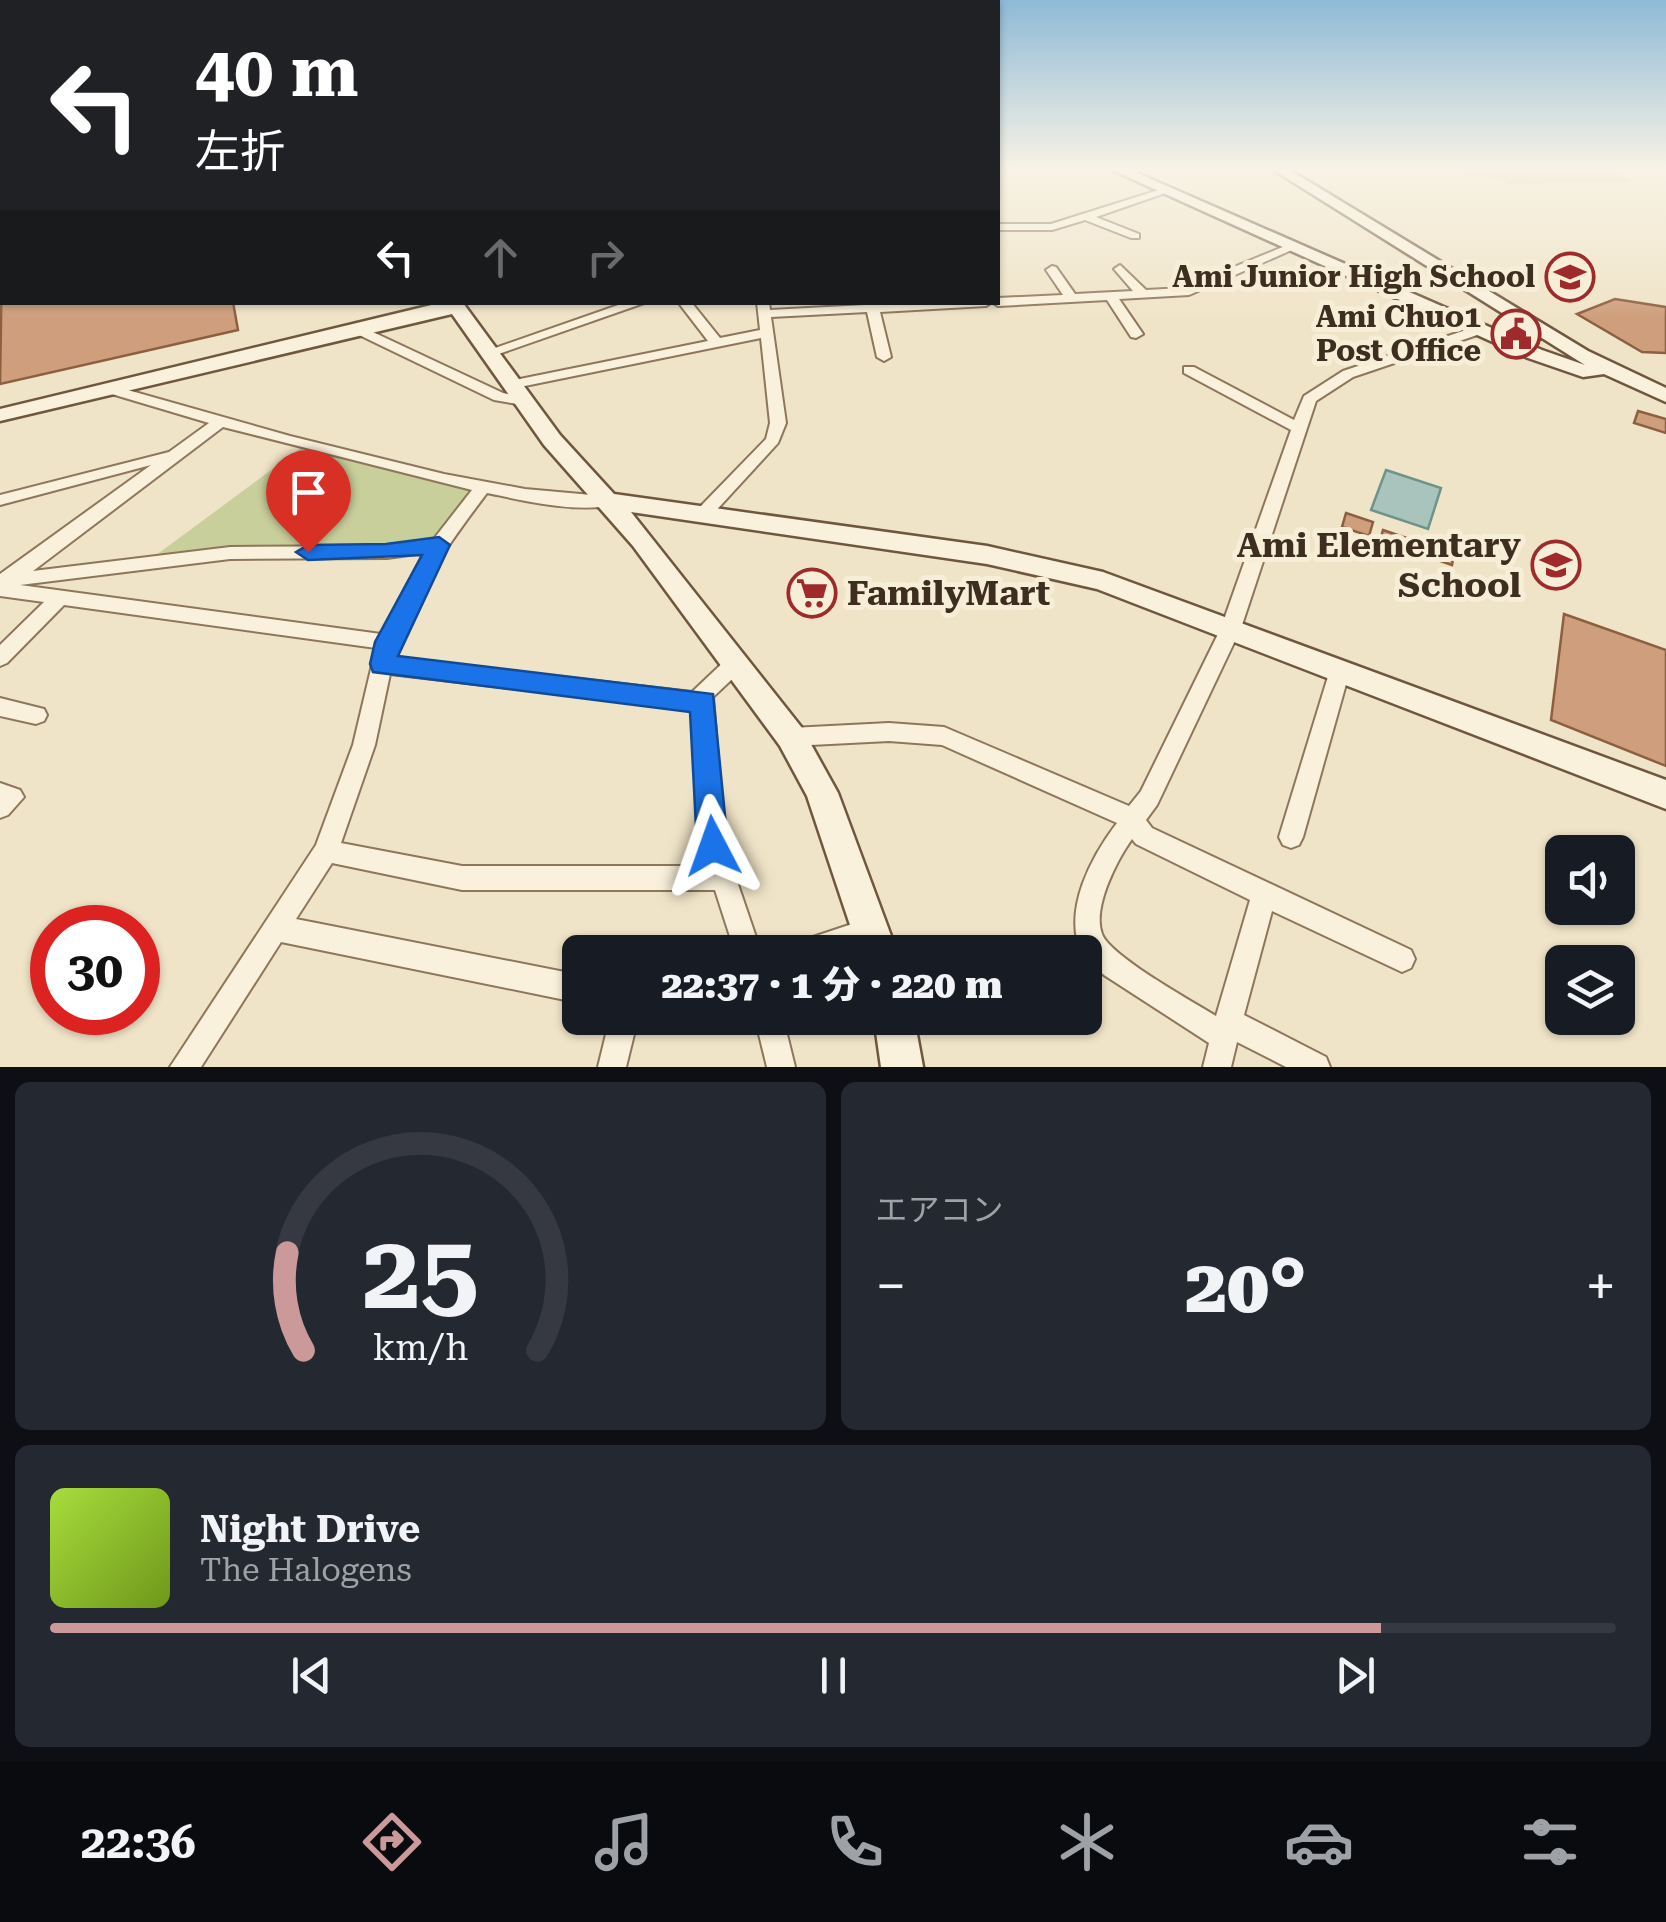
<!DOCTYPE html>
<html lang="ja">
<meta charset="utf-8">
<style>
body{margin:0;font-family:"Roboto Serif","Noto Sans JP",serif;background:#242831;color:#f1f3f6;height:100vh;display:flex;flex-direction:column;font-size:38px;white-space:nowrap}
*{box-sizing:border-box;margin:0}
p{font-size:32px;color:#9ea1a6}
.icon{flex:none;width:55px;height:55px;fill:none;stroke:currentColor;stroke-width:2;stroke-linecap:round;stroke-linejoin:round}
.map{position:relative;height:1067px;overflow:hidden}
.panel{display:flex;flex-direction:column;gap:15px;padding:15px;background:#0d0f14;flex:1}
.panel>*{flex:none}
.top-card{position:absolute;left:0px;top:0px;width:1000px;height:305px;box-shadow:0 2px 8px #0004;background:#202124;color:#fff;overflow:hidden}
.fabs{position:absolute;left:1545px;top:835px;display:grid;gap:20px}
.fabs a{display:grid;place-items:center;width:90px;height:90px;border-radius:15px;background:#171b24;box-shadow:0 2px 8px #0004;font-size:50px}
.speed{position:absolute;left:30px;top:905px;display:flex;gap:20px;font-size:50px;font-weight:700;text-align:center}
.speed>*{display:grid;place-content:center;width:130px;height:130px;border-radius:50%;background:#171b24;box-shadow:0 2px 8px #0004;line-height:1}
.speed .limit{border:15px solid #d22;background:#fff;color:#111}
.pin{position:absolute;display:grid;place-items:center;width:85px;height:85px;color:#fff;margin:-102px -42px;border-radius:50% 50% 50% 0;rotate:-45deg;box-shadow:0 0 10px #0007}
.pin .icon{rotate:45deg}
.me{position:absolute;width:110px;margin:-55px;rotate:356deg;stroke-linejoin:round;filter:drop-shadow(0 0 8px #0008)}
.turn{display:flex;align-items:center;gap:35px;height:210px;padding:0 30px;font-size:45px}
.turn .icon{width:130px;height:130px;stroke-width:2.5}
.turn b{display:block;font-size:70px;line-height:85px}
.lanes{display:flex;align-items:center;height:95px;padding:0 30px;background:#0003;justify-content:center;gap:50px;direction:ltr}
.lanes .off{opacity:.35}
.big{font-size:75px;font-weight:800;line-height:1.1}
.panel .tile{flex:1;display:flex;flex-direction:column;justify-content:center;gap:15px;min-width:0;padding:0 35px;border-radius:15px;background:#242831}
.panel .dial{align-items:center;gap:0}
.dial svg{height:260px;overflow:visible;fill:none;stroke:#363941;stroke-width:7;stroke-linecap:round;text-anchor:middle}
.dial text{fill:#f1f3f6;stroke:none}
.song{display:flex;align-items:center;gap:30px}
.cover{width:120px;height:120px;border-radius:15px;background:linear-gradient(135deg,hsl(80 70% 55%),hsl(80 70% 35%))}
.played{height:10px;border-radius:5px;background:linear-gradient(90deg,#cc999b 85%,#363941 85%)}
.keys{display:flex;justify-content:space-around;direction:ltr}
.heat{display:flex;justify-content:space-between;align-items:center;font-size:55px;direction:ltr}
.panel .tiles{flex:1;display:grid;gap:15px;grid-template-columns:1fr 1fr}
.tile:last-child{grid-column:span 2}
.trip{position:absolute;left:562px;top:935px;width:540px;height:100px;border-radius:15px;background:#171b24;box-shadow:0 2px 8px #0004;font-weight:800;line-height:100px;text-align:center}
.dock{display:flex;height:160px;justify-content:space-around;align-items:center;background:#090b0e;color:#9ea1a6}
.dock .icon{width:70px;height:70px}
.dock .on{color:#cc999b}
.dock b{font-size:45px;color:#f1f3f6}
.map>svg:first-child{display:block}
.green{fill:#c9cf9b}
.water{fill:#a9c4bc;stroke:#6f938a;stroke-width:2.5}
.building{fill:#cf9f7d;stroke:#8d5f41;stroke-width:2.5}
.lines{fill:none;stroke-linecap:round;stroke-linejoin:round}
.street-casing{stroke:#8d765c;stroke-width:4}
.secondary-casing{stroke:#6f573f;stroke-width:5}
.street{fill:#faf1dc;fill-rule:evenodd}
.secondary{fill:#faf1dc;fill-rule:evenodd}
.route{fill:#1a73e8;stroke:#114b97;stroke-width:2.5}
.labels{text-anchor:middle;stroke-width:10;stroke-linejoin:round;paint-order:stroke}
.far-poi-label{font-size:30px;font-weight:bold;fill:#3d2e20;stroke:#f7eed8;text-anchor:end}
.poi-label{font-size:35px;font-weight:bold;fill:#3d2e20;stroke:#f7eed8;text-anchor:end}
</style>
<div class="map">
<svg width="1666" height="1067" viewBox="0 0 1666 1067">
<rect width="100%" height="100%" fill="#f0e4c8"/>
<path class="green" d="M1451 169H1614L1632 182 1508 184C1490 173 1470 180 1451 169Z
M305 445 482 488 439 545 230 553 144 564Z"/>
<path class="water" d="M1386 470 1441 488 1428 529 1371 510Z"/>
<path class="building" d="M2 259V302H233L238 330 0 384Z
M1615 299 1666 307V353L1642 352 1577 314Z
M1511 324 1540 340 1521 344 1492 328Z
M1638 411 1666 419V433L1634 423Z
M1346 513 1373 522 1369 536 1342 527Z
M1383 530 1454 554 1452 565 1380 540Z
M1564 614 1666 650V766L1551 720Z"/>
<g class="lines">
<g class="street-casing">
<path id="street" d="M1162 189 1171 191 1096 217 1139 234V238H1131L1085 220 1052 230H998V224H1051Z
M1290 244 1294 245V249L1189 295 1119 299 1143 334 1136 338 1131 337 1107 300 998 306 992 302H998V298L1063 295 1046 270 1052 266 1056 267 1075 294 1133 291 1114 269 1120 265 1146 290 1183 288Z
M627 302H647L493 356 488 357 481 353Z
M678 302H691L720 338 760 330 757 302H769L770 310 865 305V302H992L986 306 880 312 891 357 884 361 877 357 867 312 771 317 786 423 778 443 711 516 705 518 696 512 699 508 766 439 770 423 761 338 510 389 503 385 510 381 708 341Z
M360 326 503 393 528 398 530 401 523 405 494 400 355 333 353 330Z
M1478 326 1483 327V333L1353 377 1316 401 1241 628 1157 805 1146 820 1152 828 1411 950 1415 959 1411 968 1402 972 1272 911 1244 1015 1326 1057 1330 1067H1286L1237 1042 1231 1067H1203L1209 1043 1104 975 1085 957V952H1081C1063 910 1091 857 1117 823L942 745 889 741 791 746 783 743 780 737 783 731 791 728 889 723 944 727 1129 806 1141 791 1221 628 1291 430 1184 373V367H1194L1294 420 1304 396 1343 371ZM1132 839 1136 844 1250 900 1216 1016C1192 1001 1110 956 1102 934 1092 908 1117 860 1132 839Z
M110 385 290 436 444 474 525 489 614 497 616 501 614 505C575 513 526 501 487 493 453 538 405 603 393 658L692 692 730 656 737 654 744 656 747 662 744 668 713 697 725 846 761 952H735L715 890H462L332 863 296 919 580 975V1003L281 942 201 1067H170L316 845 353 745 376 648 64 605 7 663 0 666V645L44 602 0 596V574L151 465 0 505V495L169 452 209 423 105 392V386ZM223 427 472 490 433 540 387 546 230 547 33 571ZM424 553 381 634 20 585 230 559 387 558ZM390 674 692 709 701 846 707 866H462L341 843 375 745Z
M1340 662 1347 664 1350 670 1303 837 1299 845 1291 848 1283 845 1279 837 1330 670 1333 664Z
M0 698 44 709 47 715 44 721 36 724 0 716Z
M0 783 20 790 24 797 8 815 0 818Z
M873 917 882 921 886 930 882 939 843 952H806L813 937Z
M610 1018H638L626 1067H598Z
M755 1018H783L795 1067H767Z"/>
</g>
<g class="secondary-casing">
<path id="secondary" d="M1110 169H1128L1542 350 1585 365 1272 169H1288L1588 351 1666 388V402L1604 374 1583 377 1528 358Z
M444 302 463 303 560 435 614 494 987 546 1103 572 1666 780V809L1097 589 987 564 631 512 802 728 838 793 897 952H859L807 796 780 746 633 546 544 445 452 314 0 421V409Z
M874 1018H914L923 1067H881Z"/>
</g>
<use href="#street" class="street"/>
<use href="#secondary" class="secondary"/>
</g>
<linearGradient id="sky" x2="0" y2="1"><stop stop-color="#8fbad6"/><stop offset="0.53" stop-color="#f8f3e6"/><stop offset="1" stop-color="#f8f3e6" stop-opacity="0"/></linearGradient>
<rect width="1666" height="318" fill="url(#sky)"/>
<path class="route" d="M439 537 450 545 398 656 713 694 728 846 724 856 713 860 702 856 697 846 690 712 373 672 370 664 375 642 422 555 308 560 296 552 308 545 386 544Z"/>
<defs>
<g id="school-ring" transform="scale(2.5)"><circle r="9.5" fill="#f7eed8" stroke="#9e2a2b" stroke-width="1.5"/><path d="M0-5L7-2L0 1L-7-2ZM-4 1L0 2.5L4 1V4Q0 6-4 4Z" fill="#9e2a2b"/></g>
<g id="civic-ring" transform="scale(2.5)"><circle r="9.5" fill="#f7eed8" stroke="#9e2a2b" stroke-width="1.5"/><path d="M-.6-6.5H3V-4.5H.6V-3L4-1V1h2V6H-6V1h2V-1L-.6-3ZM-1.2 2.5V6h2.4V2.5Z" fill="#9e2a2b"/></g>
<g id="supermarket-ring" transform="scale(2.5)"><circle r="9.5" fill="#f7eed8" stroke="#9e2a2b" stroke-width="1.5"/><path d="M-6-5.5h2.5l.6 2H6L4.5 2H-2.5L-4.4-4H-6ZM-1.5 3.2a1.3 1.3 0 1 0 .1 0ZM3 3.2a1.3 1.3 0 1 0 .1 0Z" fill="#9e2a2b"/></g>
</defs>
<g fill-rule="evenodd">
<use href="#school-ring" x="1570" y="277"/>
<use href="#civic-ring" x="1516" y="334"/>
<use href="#school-ring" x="1556" y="565"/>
<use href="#supermarket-ring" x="812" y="593"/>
</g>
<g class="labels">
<g class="far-poi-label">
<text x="1535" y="287">Ami Junior High School</text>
<text x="1481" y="327">Ami Chuo1<tspan x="1481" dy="34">Post Office</tspan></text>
</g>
<g class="poi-label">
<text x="1521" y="557">Ami Elementary<tspan x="1521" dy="40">School</tspan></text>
<text x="847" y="605" text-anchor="start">FamilyMart</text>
</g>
</g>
</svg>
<div class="fabs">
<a><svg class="icon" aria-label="sound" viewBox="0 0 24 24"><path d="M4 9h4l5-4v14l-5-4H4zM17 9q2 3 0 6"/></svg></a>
<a><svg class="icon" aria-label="layers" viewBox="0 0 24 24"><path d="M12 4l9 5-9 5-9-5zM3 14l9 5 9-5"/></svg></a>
</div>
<div class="speed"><div class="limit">30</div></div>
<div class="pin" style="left:308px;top:552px;background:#d93025"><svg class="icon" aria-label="arrive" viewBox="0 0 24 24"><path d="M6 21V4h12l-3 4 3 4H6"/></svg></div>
<svg class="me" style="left:713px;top:846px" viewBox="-20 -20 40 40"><path d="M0-17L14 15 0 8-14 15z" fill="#1a73e8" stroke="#fff" stroke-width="4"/></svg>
<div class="trip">22:37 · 1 分 · 220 m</div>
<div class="top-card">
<div class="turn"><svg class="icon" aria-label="left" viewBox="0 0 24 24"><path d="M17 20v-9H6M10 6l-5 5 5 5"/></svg><div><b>40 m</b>左折</div></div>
<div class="lanes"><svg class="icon" aria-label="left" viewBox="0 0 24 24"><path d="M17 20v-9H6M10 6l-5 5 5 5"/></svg><svg class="icon off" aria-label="ahead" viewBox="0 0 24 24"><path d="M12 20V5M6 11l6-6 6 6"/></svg><svg class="icon off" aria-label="right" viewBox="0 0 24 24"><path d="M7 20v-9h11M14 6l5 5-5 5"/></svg></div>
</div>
</div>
<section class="panel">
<div class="tiles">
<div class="tile dial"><svg viewBox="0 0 100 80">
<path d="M14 69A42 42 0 1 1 86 69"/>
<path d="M14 69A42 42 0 0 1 9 39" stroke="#cc999b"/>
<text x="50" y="56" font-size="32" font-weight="700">25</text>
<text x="50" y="72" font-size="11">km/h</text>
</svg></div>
<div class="tile"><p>エアコン</p>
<div class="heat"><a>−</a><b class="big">20°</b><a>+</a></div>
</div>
<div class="tile">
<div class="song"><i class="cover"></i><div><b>Night Drive</b><p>The Halogens</p></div></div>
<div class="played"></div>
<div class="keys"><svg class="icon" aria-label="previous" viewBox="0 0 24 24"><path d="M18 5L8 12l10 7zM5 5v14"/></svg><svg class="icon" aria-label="pause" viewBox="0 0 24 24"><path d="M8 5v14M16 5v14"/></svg><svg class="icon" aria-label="next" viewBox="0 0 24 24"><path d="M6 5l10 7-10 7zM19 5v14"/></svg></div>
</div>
</div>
</section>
<nav class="dock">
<b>22:36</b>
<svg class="icon on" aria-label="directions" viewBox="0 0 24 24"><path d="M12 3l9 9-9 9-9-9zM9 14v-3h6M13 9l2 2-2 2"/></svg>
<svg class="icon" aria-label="music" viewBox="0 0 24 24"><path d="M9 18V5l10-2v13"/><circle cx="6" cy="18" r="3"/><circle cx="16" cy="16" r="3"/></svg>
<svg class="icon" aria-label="phone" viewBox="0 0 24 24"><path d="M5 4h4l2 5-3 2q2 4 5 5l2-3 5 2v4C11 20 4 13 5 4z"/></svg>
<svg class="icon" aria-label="climate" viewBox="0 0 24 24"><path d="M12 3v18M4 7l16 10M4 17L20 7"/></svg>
<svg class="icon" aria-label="car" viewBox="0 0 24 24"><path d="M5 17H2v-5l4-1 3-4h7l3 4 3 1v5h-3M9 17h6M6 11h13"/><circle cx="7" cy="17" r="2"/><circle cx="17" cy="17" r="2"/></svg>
<svg class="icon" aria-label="filters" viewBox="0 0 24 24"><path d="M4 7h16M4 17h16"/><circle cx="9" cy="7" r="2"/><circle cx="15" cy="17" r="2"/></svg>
</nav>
